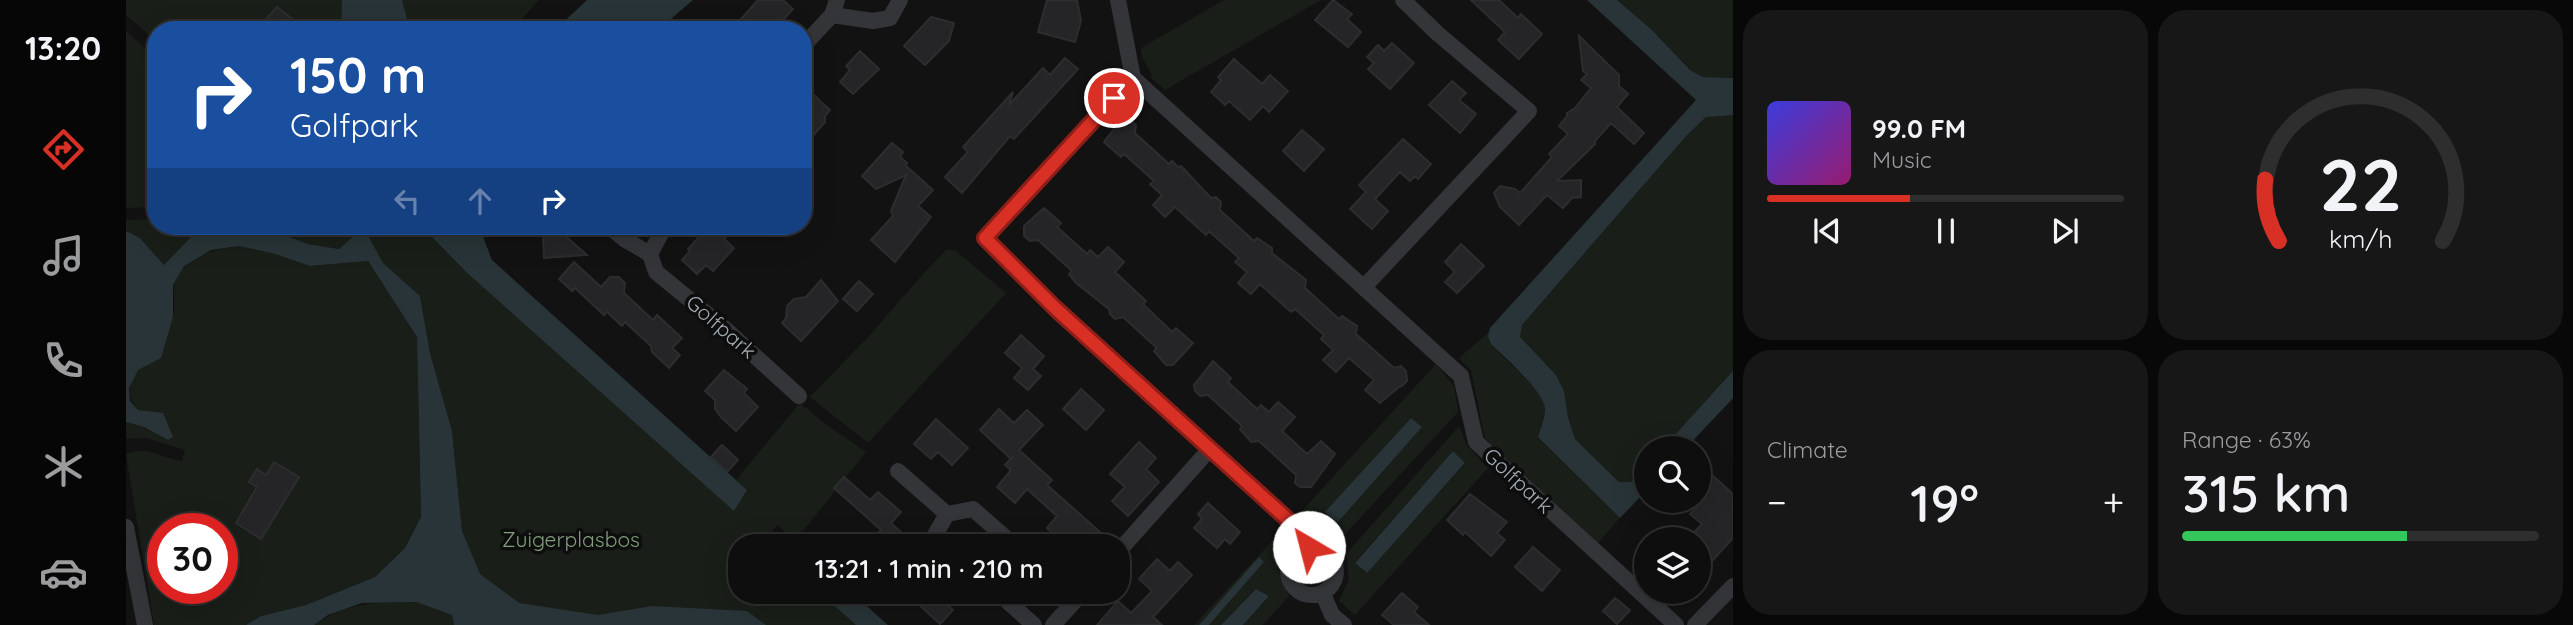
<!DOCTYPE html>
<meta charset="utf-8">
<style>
body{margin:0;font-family:Quicksand,sans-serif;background:#171717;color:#f1f3f6;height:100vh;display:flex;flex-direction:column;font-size:26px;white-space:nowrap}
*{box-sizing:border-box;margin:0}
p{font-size:23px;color:#9b9c9e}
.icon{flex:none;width:38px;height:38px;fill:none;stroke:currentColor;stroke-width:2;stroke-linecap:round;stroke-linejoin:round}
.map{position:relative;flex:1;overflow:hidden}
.details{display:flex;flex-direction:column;gap:10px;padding:10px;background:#080808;width:840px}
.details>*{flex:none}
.banner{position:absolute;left:21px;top:21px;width:665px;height:214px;border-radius:28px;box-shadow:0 7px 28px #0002,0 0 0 2px #2e2e2e;background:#1a4fa0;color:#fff;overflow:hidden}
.controls{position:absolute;left:1508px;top:436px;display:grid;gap:14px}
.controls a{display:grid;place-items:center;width:77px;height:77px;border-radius:50%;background:#0e0e0e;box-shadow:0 7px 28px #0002,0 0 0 2px #2e2e2e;font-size:35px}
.speed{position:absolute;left:21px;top:513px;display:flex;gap:14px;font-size:35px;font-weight:700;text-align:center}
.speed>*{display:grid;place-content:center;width:91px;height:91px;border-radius:50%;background:#0e0e0e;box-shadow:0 7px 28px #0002,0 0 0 2px #2e2e2e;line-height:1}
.speed .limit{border:10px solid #d22;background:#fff;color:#111}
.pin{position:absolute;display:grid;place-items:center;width:60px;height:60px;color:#fff;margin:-30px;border:4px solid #fff;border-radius:50%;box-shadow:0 2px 7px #0007}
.me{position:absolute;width:77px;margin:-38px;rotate:323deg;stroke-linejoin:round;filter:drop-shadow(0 0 5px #0008)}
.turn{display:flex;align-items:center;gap:24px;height:147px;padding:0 28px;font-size:32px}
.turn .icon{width:91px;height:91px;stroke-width:2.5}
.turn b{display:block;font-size:49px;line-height:60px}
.lanes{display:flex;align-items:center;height:66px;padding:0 28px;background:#0003;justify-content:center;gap:35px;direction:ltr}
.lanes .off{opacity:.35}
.big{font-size:52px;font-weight:600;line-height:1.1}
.details .tile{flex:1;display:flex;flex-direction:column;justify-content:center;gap:10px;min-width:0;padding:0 24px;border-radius:28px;background:#171717}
.details .dial{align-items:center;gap:0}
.dial svg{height:182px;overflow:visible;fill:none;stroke:#2e2e2e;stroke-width:7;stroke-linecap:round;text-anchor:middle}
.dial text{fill:#f1f3f6;stroke:none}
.song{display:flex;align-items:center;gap:21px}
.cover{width:84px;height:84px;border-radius:10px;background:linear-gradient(135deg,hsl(240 70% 55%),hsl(320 70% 35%))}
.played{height:7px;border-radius:4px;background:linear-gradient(90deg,#d93025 40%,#2e2e2e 40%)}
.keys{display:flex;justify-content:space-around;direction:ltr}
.heat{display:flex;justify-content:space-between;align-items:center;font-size:38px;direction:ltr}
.charge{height:10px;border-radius:5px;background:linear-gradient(90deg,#34c759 63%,#2e2e2e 0)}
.details .tiles{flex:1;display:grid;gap:10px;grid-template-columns:repeat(2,1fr)}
.trip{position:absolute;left:602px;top:534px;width:402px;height:70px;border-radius:28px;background:#0e0e0e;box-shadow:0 7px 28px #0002,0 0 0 2px #2e2e2e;font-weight:600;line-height:70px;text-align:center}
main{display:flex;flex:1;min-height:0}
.dock{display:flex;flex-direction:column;width:126px;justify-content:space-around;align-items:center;background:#060606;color:#9b9c9e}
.dock .icon{width:49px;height:49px}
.dock .selected{color:#d93025}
.dock b{font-size:32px;color:#f1f3f6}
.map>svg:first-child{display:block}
.green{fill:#191e18;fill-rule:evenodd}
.water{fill:#283437}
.building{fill:#252527;stroke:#2c2d2f;stroke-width:2}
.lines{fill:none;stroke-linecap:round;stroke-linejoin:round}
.minor{stroke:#333538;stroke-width:16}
.route-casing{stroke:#8d1f18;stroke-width:18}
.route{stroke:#d93025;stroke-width:12}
.labels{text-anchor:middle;stroke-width:7;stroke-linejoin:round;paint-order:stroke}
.street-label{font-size:21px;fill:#a3adb4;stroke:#0d0d0e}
.park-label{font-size:21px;fill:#819f7a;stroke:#0d0d0e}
</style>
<main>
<nav class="dock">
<b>13:20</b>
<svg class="icon selected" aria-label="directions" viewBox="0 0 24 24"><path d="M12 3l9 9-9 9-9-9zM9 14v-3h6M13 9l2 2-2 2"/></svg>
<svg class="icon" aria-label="music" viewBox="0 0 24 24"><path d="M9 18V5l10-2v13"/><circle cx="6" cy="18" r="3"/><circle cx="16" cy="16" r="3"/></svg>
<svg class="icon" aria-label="phone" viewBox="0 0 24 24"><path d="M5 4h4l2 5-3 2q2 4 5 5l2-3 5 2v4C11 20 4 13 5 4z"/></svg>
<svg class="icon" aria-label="climate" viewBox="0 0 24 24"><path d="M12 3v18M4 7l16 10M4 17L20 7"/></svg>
<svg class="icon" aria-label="car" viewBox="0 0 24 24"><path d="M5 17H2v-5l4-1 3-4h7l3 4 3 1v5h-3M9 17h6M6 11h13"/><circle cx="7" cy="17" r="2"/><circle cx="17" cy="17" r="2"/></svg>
</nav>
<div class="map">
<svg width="1607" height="625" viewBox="0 0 1607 625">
<rect width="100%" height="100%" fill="#121213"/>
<path class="green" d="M0 0H216V27L215 30H30V41L0 15Z
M276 0H413L386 30H284Z
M1098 0H1195L1039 90 1024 77 1026 75 1016 57 1015 48Z
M1491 0H1607V78L1577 77 1564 70 1525 29Z
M0 31 30 58V207L0 208Z
M1593 115H1607V399L1559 448H1521V487L1493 482 1449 439 1442 417 1438 391 1430 375 1393 337 1396 325 1561 135 1580 117Z
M30 219V226H104L86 227 38 265 14 238 0 231V220Z
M133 226H301L303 234 340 272 608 510 621 490 610 480 674 403 701 425 740 452 669 541 652 525 637 541 642 546H614V592H693L730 625H380L370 586 353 574 336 531 326 431 304 353 294 296 257 263 239 231 229 235 213 249 182 244Z
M113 246 149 254 184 266 242 261 291 337 295 517 279 548 249 577 180 605 135 616 120 625H28L0 454C24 445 34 458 56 461L59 450 20 438 0 439V422L18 427 42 440C33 430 6 408 4 396 0 370 40 341 47 317 52 298 41 284 58 266 72 252 94 249 113 246ZM37 528H96V588H37Z
M820 250H829L880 293 742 443 684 397 744 335 796 275Z
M1363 332C1361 355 1420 383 1419 410 1418 419 1414 429 1412 437L1494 518 1472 543 1359 439 1345 370 1333 358Z
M1310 364 1328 386 1332 412 1211 543H1207L1174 513ZM1285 418 1296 427 1212 522 1200 513Z
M1333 426 1341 446 1362 468 1229 615 1213 601 1223 580 1220 554ZM1327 451 1339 464 1240 573 1229 562Z
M1158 528 1171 540C1154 563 1151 569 1163 596L1137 625H1117L1143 596 1130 589 1095 625H1083L1138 562 1134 558 1073 625H1068Z
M290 602 326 615 328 625H188C222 601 251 603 290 602Z"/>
<path class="water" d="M216 0H276L284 30H215Z
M461 0H567L532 30H429Z
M1461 0H1491L1525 29 1564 70 1577 77 1607 78V115L1580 117 1561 135 1396 325 1394 337 1430 375 1438 391 1442 417 1449 439 1493 482H1505L1521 465V490L1494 518 1412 437C1414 429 1419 418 1419 409 1419 392 1377 356 1365 344L1362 336 1364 328 1570 100Z
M133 226 182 244 213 249 229 235 239 230 257 263 294 296 304 353 326 431 336 531 354 574 393 603 472 615 526 606 621 611 640 625H328L326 615 290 602 236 603 202 615 188 625H120L135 616 180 605 249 577 279 548 295 517 291 337 242 261 184 266 149 254 113 246 85 250 58 266 47 285V317L35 358 12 370 3 388 4 401 12 410 37 413 47 437 42 440 18 427 0 422V231L14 238 38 265 69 233 86 227Z
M301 226H356V234L366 260 621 490 608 511 340 272 303 234Z
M1607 371V398L1560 448H1537Z
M1285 418 1296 427 1212 522 1199 512Z
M1327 451 1339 463 1241 573 1229 563Z
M1133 557 1138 562 1083 625H1073Z
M1130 589 1143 596 1117 625H1095Z
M693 592H725L762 625H730Z"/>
<path class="building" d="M632 0H657L667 9 648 30H605Z
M921 0H951L955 21 949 42 912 32Z
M1207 0 1226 14 1221 19 1235 32 1222 47 1189 20Z
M1345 0H1373L1392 18 1395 14 1416 34 1393 59 1372 40 1379 32Z
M151 7 169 21 160 30H130Z
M805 17 828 23 823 41 799 65 778 46Z
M1453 36 1493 75V86L1502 94 1491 107 1518 133 1508 144 1485 123 1469 141V144L1431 181 1455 180V197L1446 198 1437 208 1421 195 1393 225 1374 207 1368 193 1374 186 1389 189 1394 193 1426 157 1423 154 1442 134 1433 126 1441 116V113L1449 108 1465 88 1455 80 1461 74 1457 71Z
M1266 43 1288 63 1264 89 1242 69 1248 63 1241 57 1252 45 1258 51Z
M734 51 753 69 727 94 714 82 724 70 720 66Z
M939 58 952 69 888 139 884 136 836 193 819 177 842 152 837 147 887 92 883 105 917 68 924 75Z
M1108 59 1136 84 1144 75 1162 91 1143 112 1137 106 1124 120 1103 101 1099 105 1085 92 1095 80 1092 77Z
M1326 81 1340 93 1333 100 1350 114 1334 133 1303 105Z
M677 85 704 110 699 116V122L677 147Z
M1004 120 1010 125 1009 133 1043 164 1046 161 1052 167 1055 166 1085 198 1090 197 1095 202 1094 210 1128 241 1131 238 1146 248V253L1180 280 1179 288 1213 319 1216 316 1231 326 1230 334 1268 368 1275 366 1280 371 1281 381 1276 386 1273 387 1254 403 1239 390 1248 380 1223 358 1210 372 1197 360 1207 350 1195 339 1198 335 1169 309 1165 312 1134 284 1125 294 1112 283 1121 272 1109 262 1113 258 1083 231 1080 235 1049 207 1039 217 1027 205 1036 195 1024 184 1028 181 998 154 995 157 978 142 994 121Z
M1176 130 1198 149 1178 171 1157 151Z
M1277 139 1305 164 1292 179 1289 176 1284 181 1274 172 1249 199 1262 211 1246 229 1224 209 1240 192 1233 185Z
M766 143 777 152 774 157 781 163 779 165 807 190 792 206 805 217 769 262 745 240 767 216 765 211 780 175 750 189 736 176Z
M918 208 935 223 931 227 961 254 964 250 972 257 982 247 998 262 989 272 1020 301 1017 304 1046 332 1050 328 1067 343 1047 365H1040L1028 351 1031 348 997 317 989 319 984 314 983 309 950 283 943 274 946 271 912 240 904 241 898 236V226Z
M583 226H611L598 239 608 248 587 271 580 265 571 274 556 260 564 251 562 249Z
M436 233 461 255 418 258 417 234Z
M1335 244 1358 266 1331 293 1319 282 1329 272 1319 262Z
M448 262 475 287 484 277H493L499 283 498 293 527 320 531 315 556 338 546 348 554 355 543 368 526 352 525 346 499 322 496 326 481 312 478 315 449 288 446 291 433 279Z
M695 280 712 301 675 341 656 323 660 318 661 306 668 299 680 297Z
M733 281 747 294 731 311 717 299Z
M895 335 918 356 907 369 915 376 902 390 888 378 896 368 879 353Z
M1087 361 1105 378 1102 382 1131 409 1135 405 1143 412 1152 402 1169 417 1156 431 1181 454 1195 441 1209 454 1185 487H1174L1169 483 1170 475 1133 441 1125 442 1114 429 1116 426 1082 395 1074 396 1069 391 1068 385Z
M598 370 621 389 618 393 632 407 610 431 595 417 589 409V400L579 391Z
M955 389 978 410 960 430 937 409Z
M873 409 888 423 901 410 917 425 893 450 926 480 921 485 974 532 962 546H953L943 538 938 544 921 528 931 516 901 489 889 503 871 487 885 470 879 465 887 456 885 459 854 430Z
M810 419 842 448 826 465 812 452 805 459 788 444Z
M1013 442 1030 458 1020 469 1033 482 1002 516 986 501 999 487 984 474Z
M596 445 612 460 601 472 585 457Z
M148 462 173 477 135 539 110 523 131 487 123 482 131 469 140 475Z
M1573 463 1607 494V538L1586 561 1573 550V539H1562L1576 524 1564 514 1580 497 1573 491Z
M718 477 744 500 752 492 775 512 765 523 778 535 768 546H741L755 530 708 488Z
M1344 494 1381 522 1371 533 1379 540 1365 556 1339 532 1337 535 1321 520Z
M1082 503 1114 532 1104 544 1099 539 1091 548 1068 528 1076 519 1072 514Z
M1407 547 1434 570 1416 591 1389 567Z
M1031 559 1044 571 1052 562 1066 575 1027 617 1036 625H971L992 601 1005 613 1026 591 1013 579Z
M779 592H827L818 602 827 610 814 624Z
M1276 593 1292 607 1288 612 1303 625H1268L1256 615Z
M1489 598 1504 610 1491 624 1477 611Z"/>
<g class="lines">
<path class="minor" d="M992 0 1007 78 1335 376 1350 442 1550 625
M706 15 747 21 764 18 774 0
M677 46 706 15 711 0
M1007 78 859 238 929 308 1182 538 1183 547
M483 226 498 239 524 254
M539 226 524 254 530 272 597 327 673 396
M1238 287 1403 111 1311 33 1277 0
M772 471 821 514
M0 527 19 625
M821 546 809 535 821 514 847 509 889 546
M1162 571a24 24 0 1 1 48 0a24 24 0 1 1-48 0Z
M992 552 1083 450
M871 592 908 625
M1197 594 1206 615 1218 625
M927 625 957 592
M1569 625 1607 586"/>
</g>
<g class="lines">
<g class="route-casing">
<path id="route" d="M988 98 859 238 929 308 1182 538 1183 547"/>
</g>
<use href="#route" class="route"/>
</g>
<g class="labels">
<g class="street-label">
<text transform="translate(595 327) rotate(41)" y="7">Golfpark</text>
<text transform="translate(1392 481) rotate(43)" y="7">Golfpark</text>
</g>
<g class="park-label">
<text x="445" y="547">Zuigerplasbos</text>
</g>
</g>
</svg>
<div class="controls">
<a><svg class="icon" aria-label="search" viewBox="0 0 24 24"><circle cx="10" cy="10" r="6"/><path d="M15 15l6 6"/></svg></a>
<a><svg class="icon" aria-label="layers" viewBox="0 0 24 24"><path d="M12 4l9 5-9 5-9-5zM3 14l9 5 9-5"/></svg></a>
</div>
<div class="speed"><div class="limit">30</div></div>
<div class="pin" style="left:988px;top:98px;background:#d93025"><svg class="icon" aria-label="arrive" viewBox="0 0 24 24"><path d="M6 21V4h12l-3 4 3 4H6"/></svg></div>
<svg class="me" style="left:1183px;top:547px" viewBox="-20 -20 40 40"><circle r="19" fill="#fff"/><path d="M0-13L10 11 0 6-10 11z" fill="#d93025"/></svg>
<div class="trip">13:21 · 1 min · 210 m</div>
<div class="banner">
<div class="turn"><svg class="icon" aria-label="right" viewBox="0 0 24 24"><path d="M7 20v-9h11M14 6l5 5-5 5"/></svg><div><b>150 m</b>Golfpark</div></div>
<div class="lanes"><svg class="icon off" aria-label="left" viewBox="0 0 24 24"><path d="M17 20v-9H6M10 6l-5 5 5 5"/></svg><svg class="icon off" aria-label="ahead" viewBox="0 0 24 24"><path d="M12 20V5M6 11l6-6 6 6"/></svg><svg class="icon" aria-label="right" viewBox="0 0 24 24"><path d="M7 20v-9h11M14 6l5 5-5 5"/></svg></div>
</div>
</div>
<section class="details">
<div class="tiles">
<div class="tile">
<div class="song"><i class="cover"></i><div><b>99.0 FM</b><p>Music</p></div></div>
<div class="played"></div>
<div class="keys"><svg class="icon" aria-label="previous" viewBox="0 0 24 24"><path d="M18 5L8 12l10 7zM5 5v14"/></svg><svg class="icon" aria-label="pause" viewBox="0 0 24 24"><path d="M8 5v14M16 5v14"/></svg><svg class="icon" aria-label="next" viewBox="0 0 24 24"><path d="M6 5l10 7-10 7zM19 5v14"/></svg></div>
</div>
<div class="tile dial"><svg viewBox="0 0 100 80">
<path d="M14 69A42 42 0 1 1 86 69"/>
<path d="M14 69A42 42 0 0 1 8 42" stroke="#d93025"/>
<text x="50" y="56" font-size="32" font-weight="700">22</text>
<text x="50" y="72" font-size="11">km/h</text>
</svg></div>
<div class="tile"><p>Climate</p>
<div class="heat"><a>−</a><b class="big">19°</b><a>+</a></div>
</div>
<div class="tile"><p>Range · 63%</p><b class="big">315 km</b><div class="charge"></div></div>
</div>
</section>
</main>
